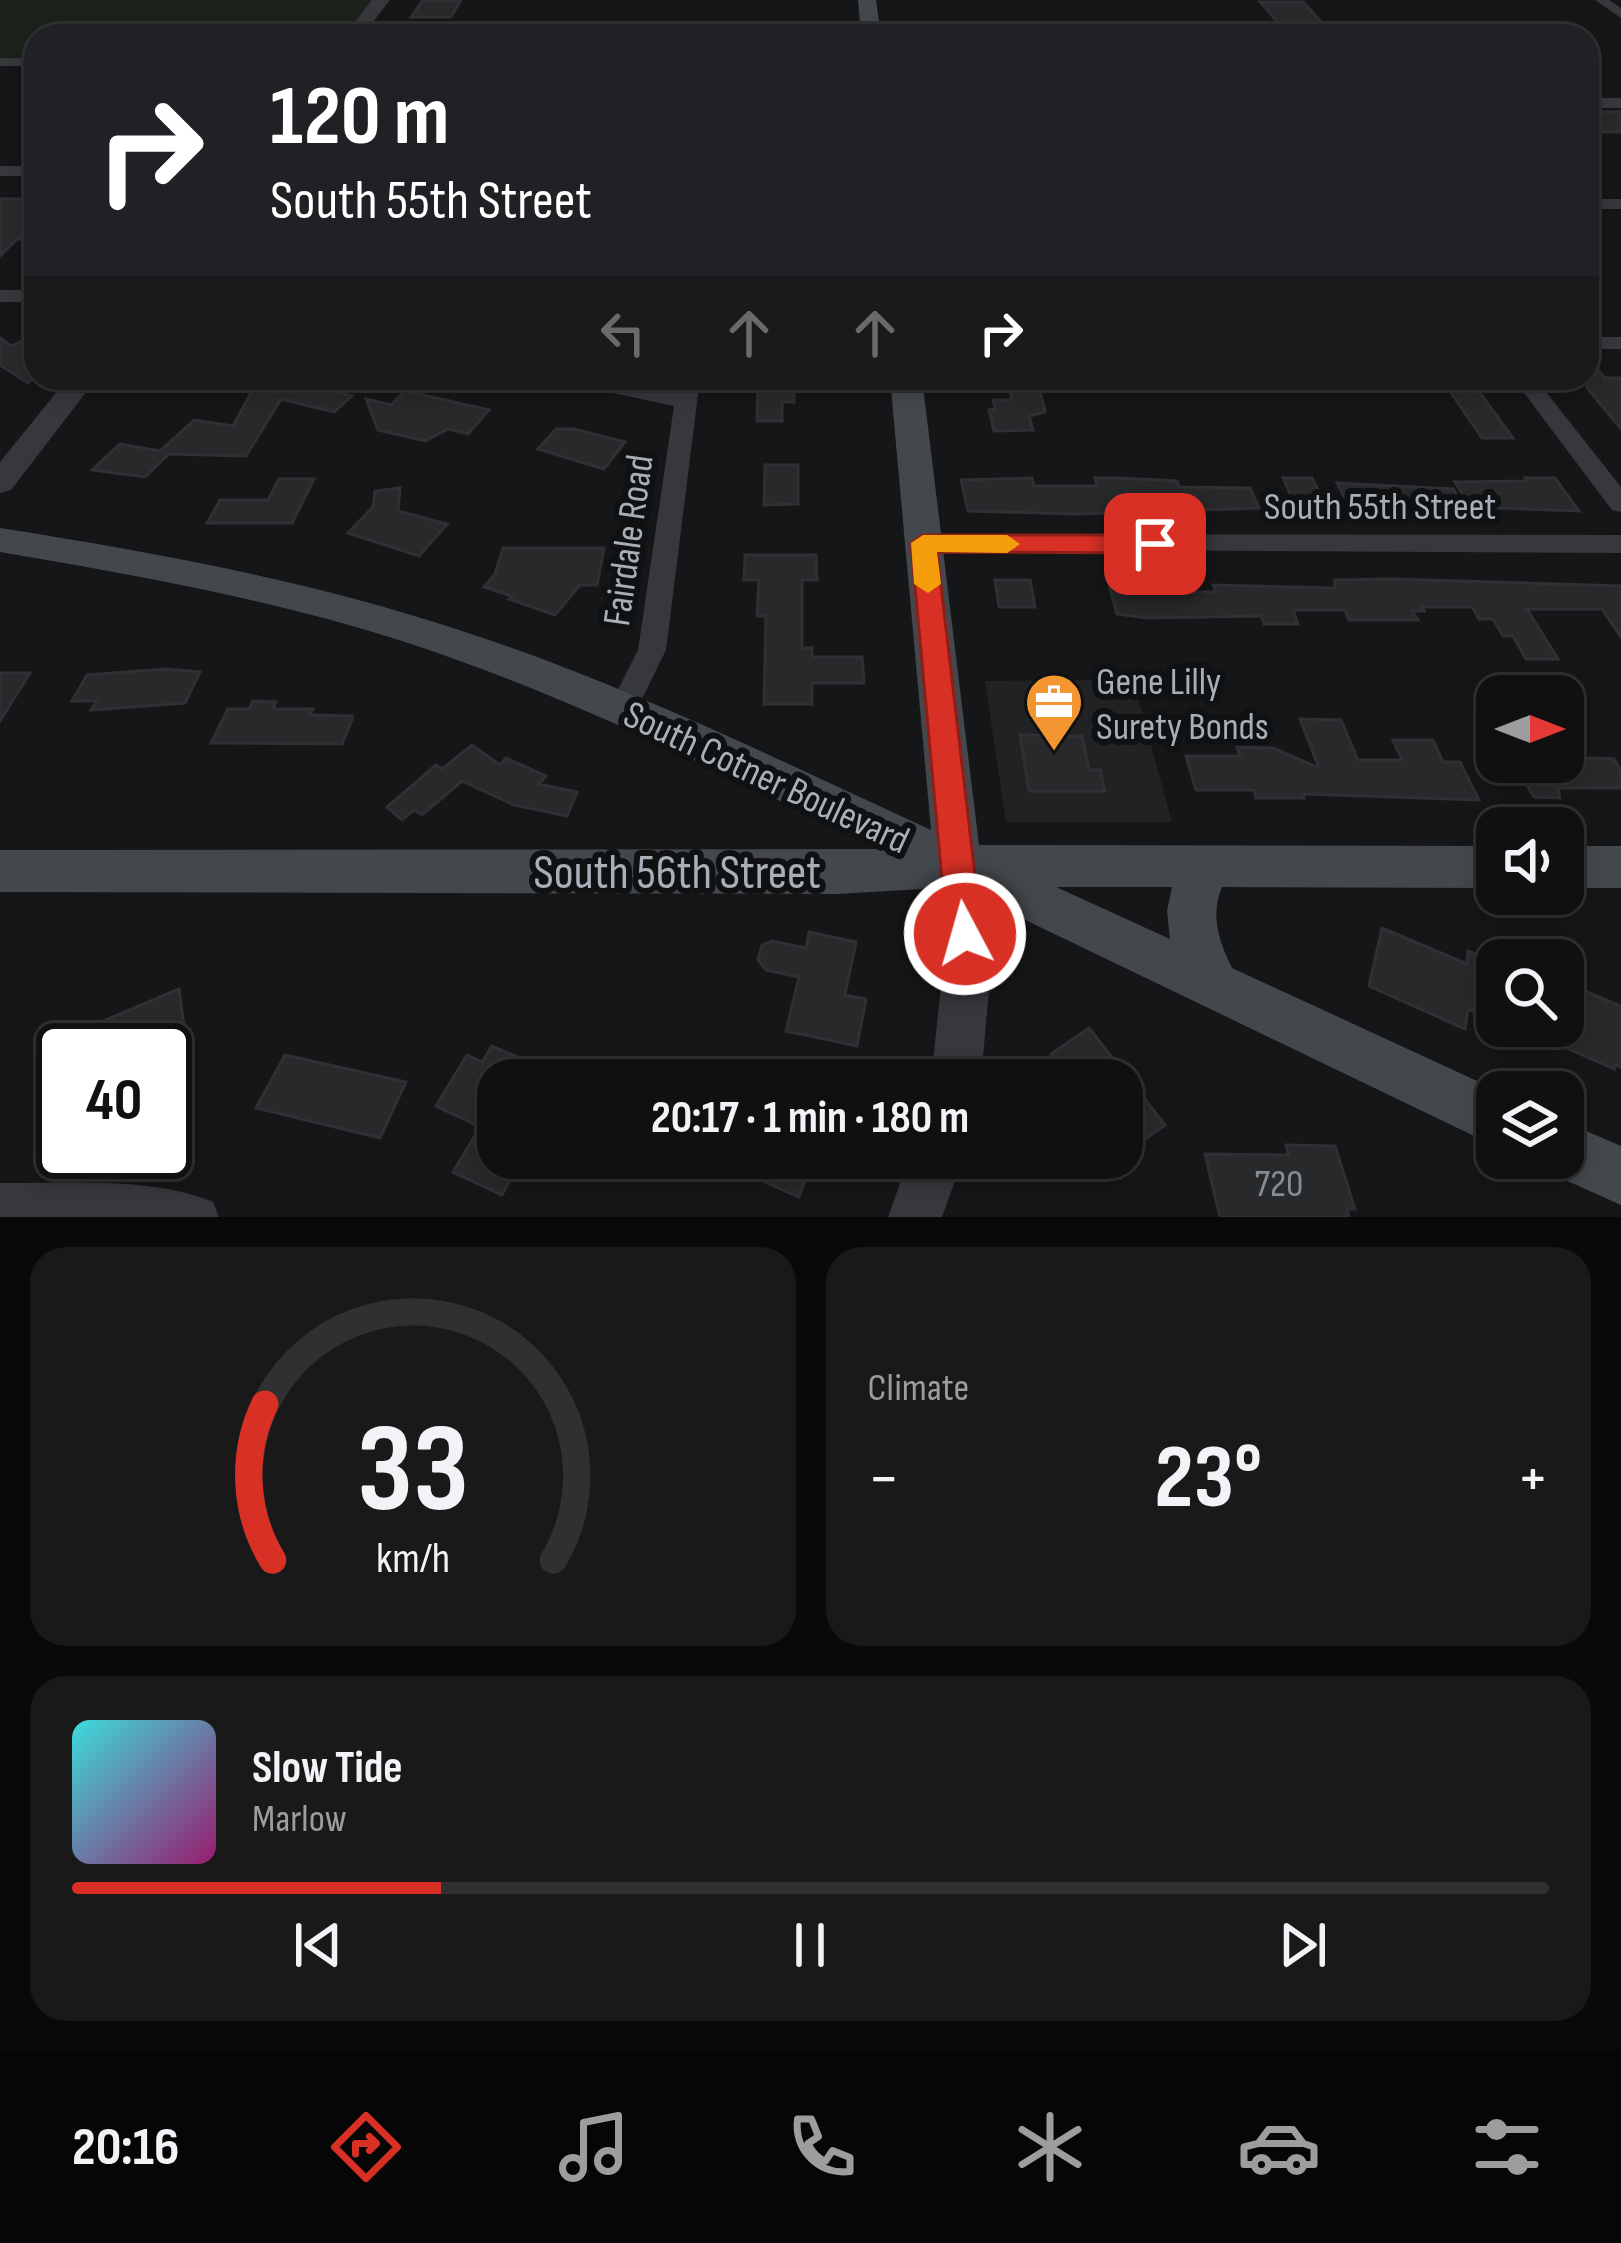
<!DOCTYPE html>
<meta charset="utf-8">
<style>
body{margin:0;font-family:"Sofia Sans Condensed",sans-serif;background:#19191a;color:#f1f3f6;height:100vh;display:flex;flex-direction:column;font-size:45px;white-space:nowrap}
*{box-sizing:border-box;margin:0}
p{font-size:39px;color:#9c9d9f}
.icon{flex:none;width:66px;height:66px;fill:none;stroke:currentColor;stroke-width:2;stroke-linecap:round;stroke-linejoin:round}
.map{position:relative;height:1217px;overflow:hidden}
.details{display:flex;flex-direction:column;gap:30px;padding:30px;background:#090909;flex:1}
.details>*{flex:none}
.hud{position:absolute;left:24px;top:24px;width:1575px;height:366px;border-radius:36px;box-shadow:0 6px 18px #0003,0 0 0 3px #303031;background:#202124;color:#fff;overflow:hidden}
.needle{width:78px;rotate:90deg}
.controls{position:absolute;left:1476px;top:675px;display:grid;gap:24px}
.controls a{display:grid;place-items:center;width:108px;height:108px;border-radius:24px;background:#101011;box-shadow:0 6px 18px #0003,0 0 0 3px #303031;font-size:60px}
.speed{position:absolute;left:36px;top:1023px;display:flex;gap:24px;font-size:60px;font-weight:700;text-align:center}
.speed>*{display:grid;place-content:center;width:156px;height:156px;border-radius:50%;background:#101011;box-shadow:0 6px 18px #0003,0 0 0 3px #303031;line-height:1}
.speed .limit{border:6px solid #111;border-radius:18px;background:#fff;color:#111}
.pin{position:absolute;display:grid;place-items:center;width:102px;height:102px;color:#fff;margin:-51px;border-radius:24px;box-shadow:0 6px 18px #0006}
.me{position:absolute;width:132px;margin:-66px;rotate:354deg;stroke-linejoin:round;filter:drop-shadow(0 0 9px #0008)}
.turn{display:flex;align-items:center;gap:42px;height:252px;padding:0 48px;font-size:54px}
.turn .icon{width:156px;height:156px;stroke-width:2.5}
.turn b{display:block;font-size:84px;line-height:102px}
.lanes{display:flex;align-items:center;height:114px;padding:0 48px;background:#0003;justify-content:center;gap:60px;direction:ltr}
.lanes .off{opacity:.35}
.big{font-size:90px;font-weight:700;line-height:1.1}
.details .tile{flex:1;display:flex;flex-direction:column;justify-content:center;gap:18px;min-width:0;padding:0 42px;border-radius:36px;background:#19191a}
.details .dial{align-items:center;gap:0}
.dial svg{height:312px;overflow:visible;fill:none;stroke:#303031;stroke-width:7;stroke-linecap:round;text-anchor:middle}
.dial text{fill:#f1f3f6;stroke:none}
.song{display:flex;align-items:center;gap:36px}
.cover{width:144px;height:144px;border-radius:18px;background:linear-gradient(135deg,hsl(180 70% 55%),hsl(320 70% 35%))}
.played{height:12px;border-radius:6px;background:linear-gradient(90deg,#d93025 25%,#303031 25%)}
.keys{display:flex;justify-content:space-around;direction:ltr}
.heat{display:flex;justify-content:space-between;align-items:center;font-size:66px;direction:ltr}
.details .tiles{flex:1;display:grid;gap:30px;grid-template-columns:1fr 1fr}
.tile:last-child{grid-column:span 2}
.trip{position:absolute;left:477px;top:1059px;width:666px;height:120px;border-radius:36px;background:#101011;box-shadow:0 6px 18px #0003,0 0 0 3px #303031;font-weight:700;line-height:120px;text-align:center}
.tabs{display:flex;height:192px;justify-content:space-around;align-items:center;background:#060607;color:#9c9d9f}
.tabs .icon{width:84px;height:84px}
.tabs .active{color:#d93025}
.tabs b{font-size:54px;color:#f1f3f6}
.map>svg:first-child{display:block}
.built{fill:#212224}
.green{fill:#1b221b}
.building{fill:#28292b;stroke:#2f3033;stroke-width:3}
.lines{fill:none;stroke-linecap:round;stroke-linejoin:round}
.minor{fill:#36383c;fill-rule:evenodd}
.tertiary{fill:#36383c;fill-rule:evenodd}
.secondary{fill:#44484c;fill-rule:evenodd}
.route{fill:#d93025;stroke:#8d1f18;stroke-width:3}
.slow{fill:#f59e0b}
.labels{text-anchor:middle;stroke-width:12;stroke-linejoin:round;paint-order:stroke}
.street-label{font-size:39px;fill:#a7afb8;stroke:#101112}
.poi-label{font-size:39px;fill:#a7afb8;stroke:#101112;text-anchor:start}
.near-number-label{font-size:39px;fill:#868d94}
.near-street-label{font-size:48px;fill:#a7afb8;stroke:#101112}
</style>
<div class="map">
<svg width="1621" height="1217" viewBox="0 0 1621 1217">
<rect width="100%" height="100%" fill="#151617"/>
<path class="built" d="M1133 680 1172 822H1006L985 681Z"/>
<path class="green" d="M0 0H381L353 36H36V62H0Z"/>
<path class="building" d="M423 0H461L451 17H411Z
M1260 2H1303L1334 36H1290Z
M1587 112H1621V132H1587Z
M0 199H36V238L17 239 0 256Z
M0 338 11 346 24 340 36 347V374L28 383 0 365Z
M1587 357 1605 378H1621V429L1587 388Z
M259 378 323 379 349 386 341 393 352 396 334 412 281 399 246 456 169 454 145 477 92 470 120 444 160 451 194 420 233 426Z
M764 378H794V402H782V421H757L758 381Z
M1008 378H1037L1045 412 1029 416 1033 430 994 431 989 410 995 409 993 400H1012Z
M1441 378H1469L1513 438H1482Z
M405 391 489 410 468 434 448 429 425 441 378 430 366 399 391 405Z
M556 429H574L625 442 604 469 538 449Z
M765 465H798V504L764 505Z
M1032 478 1034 486H1097L1095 478H1118L1177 481 1179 487 1250 488 1259 508 1077 514 968 511 961 480Z
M1283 478H1312L1323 500H1293Z
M1525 478H1555L1579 511 1471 507 1455 482 1527 481Z
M279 479H314L292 523H207L220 500H268Z
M1337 483 1453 489 1466 510H1351Z
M400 488 398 511 447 524 419 556 348 533 373 507 375 491Z
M503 548H604L597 585H580L555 615 509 599 512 596 484 587 495 574Z
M745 555H816L817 580H802V648H812V657H862L864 683H812V704H764L766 616H757L759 580H744Z
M1392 579 1621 586V637L1602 609H1527L1558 659H1526L1513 636H1503L1493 619H1479L1472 607H1422L1424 611H1412L1418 620H1349L1345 610H1293L1298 624H1264L1261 616 1147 618 1117 614 1109 585H1153L1155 592H1216L1213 585 1335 588V580Z
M995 580H1030L1035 607H999Z
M166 669 200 672 185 703 91 710 97 701H72L87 675Z
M0 673H30L0 721Z
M253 701 276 702 273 709H313L310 715 352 716V720L342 744 211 743 228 709H249Z
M1300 719 1341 720 1358 760H1402L1393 740H1433L1443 762H1460L1479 800 1303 794 1304 798H1256L1254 790H1196L1186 756H1240L1237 747 1273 748 1319 768Z
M1020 735 1082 736 1089 770H1100L1105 791H1029Z
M472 745 500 765 506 758 546 776 539 784 577 792 567 816 514 805 462 781 422 815 414 810 402 820 387 807 436 765 442 769Z
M1563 757 1614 759 1621 771V788H1558L1560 798 1534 797 1513 762H1563Z
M1382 928 1467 964 1468 951 1497 963V1022L1468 1009 1465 1029 1369 986Z
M809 932 856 942 845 995 866 999 857 1046 786 1031 799 977 766 970 758 960 762 945 772 941 806 948Z
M1572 986 1621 1006V1067L1614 1064V1069L1569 1049Z
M179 989 190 1071 165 1082V1050H35Z
M1089 1028 1165 1125 1122 1156V1080H1070L1051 1054Z
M492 1046 570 1080H498V1158H522L502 1195 453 1172 480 1127 436 1106 467 1055 482 1062Z
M285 1055 406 1082 380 1138 256 1108Z
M1286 1145 1335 1146 1355 1209H1347L1349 1217H1220L1205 1154 1289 1155Z
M710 1158H813L799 1197Z"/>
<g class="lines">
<path class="minor" d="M1595 0H1609L1621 8V18Z
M357 21 1253 22 1260 26 1253 30 362 28Z
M0 58H36V66H0Z
M1587 98H1621V108H1587Z
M0 166H36V176H0Z
M1587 199H1621V209H1587Z
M0 290H36V302H0Z
M1587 337H1621V349H1587Z
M563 378H604L676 393 678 378H700L666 650 634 715H614L609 707 638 650 674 406 566 383Z
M1513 378H1535L1621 487V512L1612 510Z
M923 534 1621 535V553L914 549 910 543Z
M0 1183C67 1184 149 1176 213 1202L219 1217H0Z"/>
<path class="tertiary" d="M372 0H390L362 36H344Z
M68 378H97L11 490 0 493V462Z
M958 847 974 852 980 866 990 978 981 1080H931L942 978 936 866 942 852Z
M909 1158H963L942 1217H888Z"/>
<path class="secondary" d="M858 0H876L881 36H861Z
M890 378H922L979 845 1497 846V888L1222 887C1210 915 1219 942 1232 968L1501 1092H1497V1147L957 887 836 894 0 892V850L879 849C722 773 568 695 402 641 271 599 135 575 0 552V528C153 552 305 580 453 628 618 681 773 757 931 830ZM1056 887H1172L1167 911 1170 939Z
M1563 846H1621V888H1563Z
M1563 1121 1621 1146V1205L1543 1170 1538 1158H1563Z"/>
</g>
<path class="route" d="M923 535H1155L1168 544 1155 553 937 552 982 934 977 946 965 950 952 946 947 934 911 543Z"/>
<path class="slow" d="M923 535H1007L1020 544 1007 553 937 552 941 584 928 593 914 584 911 543Z"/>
<defs>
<g id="office-pin" transform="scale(3)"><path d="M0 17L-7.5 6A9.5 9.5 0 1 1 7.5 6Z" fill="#f39632" stroke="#101112"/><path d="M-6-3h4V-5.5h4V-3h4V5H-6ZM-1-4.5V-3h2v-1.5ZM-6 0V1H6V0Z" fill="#fff"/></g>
</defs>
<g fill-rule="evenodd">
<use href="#office-pin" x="1054" y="702"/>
</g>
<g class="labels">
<g class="street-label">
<text x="1380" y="519">South 55th Street</text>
<text transform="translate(627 540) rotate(-82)" y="14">Fairdale Road</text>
<text transform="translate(767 776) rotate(25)" y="14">South Cotner Boulevard</text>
</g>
<g class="poi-label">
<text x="1096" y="694">Gene Lilly<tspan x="1096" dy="45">Surety Bonds</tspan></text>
</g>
<g class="near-number-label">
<text x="1279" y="1196">720</text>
</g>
<g class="near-street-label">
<text x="677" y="888">South 56th Street</text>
</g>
</g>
</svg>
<div class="controls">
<a><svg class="needle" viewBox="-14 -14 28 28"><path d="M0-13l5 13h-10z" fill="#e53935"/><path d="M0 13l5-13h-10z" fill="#9c9d9f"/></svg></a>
<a><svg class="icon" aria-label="sound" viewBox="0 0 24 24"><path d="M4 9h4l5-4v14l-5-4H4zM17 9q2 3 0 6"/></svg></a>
<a><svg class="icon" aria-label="search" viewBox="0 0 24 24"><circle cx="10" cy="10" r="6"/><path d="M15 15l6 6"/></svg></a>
<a><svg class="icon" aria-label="layers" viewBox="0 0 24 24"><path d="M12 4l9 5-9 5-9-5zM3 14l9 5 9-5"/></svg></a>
</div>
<div class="speed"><div class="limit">40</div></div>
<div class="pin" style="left:1155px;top:544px;background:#d93025"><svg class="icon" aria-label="arrive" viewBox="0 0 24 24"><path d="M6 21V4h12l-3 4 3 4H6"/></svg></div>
<svg class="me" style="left:965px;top:934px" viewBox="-20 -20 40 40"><circle r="17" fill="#d93025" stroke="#fff" stroke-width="3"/><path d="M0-11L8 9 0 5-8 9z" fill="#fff"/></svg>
<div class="trip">20:17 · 1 min · 180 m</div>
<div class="hud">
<div class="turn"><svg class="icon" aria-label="right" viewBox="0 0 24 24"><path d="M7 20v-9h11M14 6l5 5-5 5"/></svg><div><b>120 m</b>South 55th Street</div></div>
<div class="lanes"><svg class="icon off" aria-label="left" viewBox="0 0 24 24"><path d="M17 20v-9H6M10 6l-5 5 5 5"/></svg><svg class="icon off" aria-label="ahead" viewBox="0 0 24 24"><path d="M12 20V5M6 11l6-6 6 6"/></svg><svg class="icon off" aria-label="ahead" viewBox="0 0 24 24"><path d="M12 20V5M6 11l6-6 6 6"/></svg><svg class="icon" aria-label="right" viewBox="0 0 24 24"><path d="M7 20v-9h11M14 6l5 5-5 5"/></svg></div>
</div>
</div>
<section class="details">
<div class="tiles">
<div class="tile dial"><svg viewBox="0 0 100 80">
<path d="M14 69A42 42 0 1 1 86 69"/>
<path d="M14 69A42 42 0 0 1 12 29" stroke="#d93025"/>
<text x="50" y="56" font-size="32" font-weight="700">33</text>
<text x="50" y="72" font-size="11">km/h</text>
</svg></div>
<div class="tile"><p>Climate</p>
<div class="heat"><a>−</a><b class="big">23°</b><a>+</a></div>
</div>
<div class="tile">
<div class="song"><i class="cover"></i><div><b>Slow Tide</b><p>Marlow</p></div></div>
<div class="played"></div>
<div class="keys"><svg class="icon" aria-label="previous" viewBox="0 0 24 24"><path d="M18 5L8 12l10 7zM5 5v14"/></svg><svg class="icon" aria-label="pause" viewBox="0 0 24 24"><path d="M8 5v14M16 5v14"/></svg><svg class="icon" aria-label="next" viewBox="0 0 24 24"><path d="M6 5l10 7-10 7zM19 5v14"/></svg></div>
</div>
</div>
</section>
<nav class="tabs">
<b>20:16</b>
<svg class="icon active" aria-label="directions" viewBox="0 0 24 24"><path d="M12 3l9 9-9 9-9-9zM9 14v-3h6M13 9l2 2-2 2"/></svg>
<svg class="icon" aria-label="music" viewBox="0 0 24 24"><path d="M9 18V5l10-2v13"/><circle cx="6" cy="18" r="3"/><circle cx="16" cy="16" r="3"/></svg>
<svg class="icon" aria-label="phone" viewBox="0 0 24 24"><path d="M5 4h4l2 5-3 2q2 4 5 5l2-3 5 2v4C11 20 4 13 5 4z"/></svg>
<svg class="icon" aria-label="climate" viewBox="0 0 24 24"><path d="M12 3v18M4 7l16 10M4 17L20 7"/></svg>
<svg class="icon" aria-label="car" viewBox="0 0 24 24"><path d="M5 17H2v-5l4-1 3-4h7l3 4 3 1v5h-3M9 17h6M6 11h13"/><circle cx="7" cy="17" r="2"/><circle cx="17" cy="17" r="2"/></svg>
<svg class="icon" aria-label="filters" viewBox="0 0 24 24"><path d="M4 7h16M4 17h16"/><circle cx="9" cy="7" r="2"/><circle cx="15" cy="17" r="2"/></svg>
</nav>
